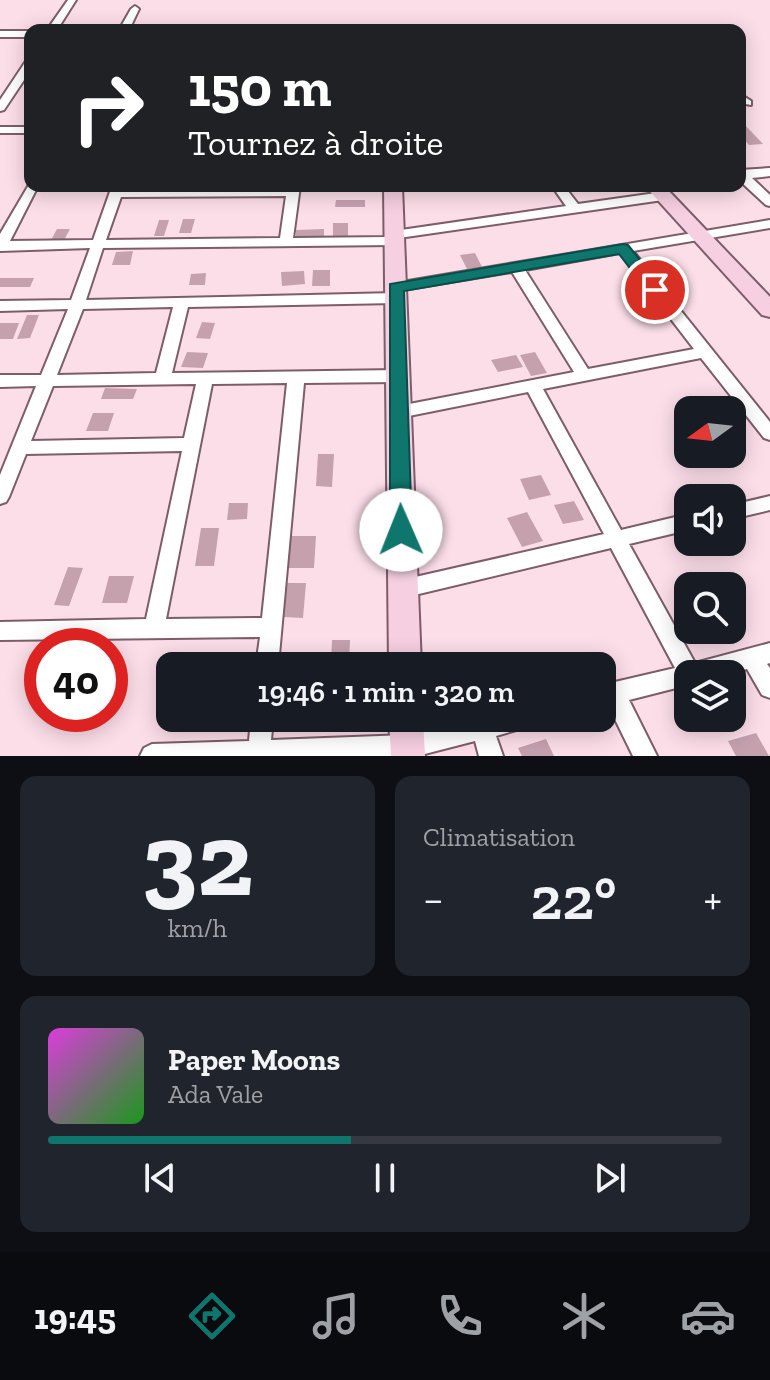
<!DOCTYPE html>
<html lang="fr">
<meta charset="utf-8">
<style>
body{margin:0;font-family:"Zilla Slab",serif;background:#20242c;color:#f1f3f6;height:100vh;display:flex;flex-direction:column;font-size:30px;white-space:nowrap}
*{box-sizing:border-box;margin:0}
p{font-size:26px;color:#9ea1a6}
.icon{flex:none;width:44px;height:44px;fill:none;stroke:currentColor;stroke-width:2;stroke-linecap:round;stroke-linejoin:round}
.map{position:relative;height:756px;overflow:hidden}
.details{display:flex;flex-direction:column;gap:20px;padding:20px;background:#0d0f14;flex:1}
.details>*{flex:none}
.banner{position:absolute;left:24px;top:24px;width:722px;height:168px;border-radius:16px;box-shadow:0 4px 20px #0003;background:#202124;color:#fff;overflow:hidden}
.needle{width:52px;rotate:255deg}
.controls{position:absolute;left:674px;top:396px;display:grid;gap:16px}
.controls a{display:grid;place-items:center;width:72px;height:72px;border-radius:16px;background:#171b24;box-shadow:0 4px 20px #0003;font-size:40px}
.speed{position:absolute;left:24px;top:628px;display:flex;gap:16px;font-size:40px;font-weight:700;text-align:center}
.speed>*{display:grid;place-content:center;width:104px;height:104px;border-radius:50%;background:#171b24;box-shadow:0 4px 20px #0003;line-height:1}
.speed .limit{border:12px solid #d22;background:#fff;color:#111}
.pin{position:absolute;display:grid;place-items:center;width:68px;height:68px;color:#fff;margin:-34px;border:4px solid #fff;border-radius:50%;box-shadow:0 2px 8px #0007}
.me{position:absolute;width:88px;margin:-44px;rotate:359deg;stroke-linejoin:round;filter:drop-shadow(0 0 6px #0008)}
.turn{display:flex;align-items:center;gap:28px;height:168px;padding:0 32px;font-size:36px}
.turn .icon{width:104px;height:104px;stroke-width:2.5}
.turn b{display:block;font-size:56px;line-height:68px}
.big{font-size:60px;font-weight:600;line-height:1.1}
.details .tile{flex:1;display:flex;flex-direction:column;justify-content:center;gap:12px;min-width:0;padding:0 28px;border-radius:16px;background:#20242c}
.details .dial{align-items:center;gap:0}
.dial b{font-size:104px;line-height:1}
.song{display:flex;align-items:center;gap:24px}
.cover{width:96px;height:96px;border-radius:12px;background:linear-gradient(135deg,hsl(300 70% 55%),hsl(120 70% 35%))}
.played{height:8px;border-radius:4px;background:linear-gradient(90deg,#0f766e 45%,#363941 45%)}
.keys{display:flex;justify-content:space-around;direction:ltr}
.heat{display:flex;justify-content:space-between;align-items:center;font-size:44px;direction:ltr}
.details .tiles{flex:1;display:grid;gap:20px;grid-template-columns:1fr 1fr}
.tile:last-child{grid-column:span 2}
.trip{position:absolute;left:156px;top:652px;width:460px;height:80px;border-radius:16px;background:#171b24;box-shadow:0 4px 20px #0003;font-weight:600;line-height:80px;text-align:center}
.menu{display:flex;height:128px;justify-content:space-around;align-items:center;background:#090b0e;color:#9ea1a6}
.menu .icon{width:56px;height:56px}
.menu .selected{color:#0f766e}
.menu b{font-size:36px;color:#f1f3f6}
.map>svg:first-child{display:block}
.building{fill:#c5a1ae}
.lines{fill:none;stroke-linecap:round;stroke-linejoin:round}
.street-casing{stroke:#7d5d69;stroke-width:4}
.secondary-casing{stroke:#7d5d69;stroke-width:4}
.street{fill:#fff;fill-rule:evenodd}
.secondary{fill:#f6cfe0;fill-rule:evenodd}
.route{fill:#0f766e;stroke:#0a4d48;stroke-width:2}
</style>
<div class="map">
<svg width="770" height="756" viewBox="0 0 770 756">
<rect width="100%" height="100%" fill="#fcdee9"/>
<path class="building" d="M745 125 763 144 749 145 740 135V126Z
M336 200H365V207H335Z
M183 219H195L191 233H179Z
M159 220H169L164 236H154Z
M333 223H348V237L333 238Z
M57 229H70L63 242H50Z
M324 229V236L296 237V230Z
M133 251 130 265H112L116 252Z
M475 253 482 267 467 269 460 255Z
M313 270H330V286H312Z
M304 271 305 284 282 286 281 272Z
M206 273 205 285H189L191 274Z
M0 278H34L30 287H0Z
M27 315H39L30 338 17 339Z
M202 322 215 323 210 339 196 338Z
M0 323H19L13 339H0Z
M187 352 208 353 203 368 181 367Z
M535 352 547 373 531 376 520 355Z
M516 355 523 367 498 372 491 360Z
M105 388 137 389 133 399H101Z
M93 413H114L108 431H86Z
M318 454H334L332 487 316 486Z
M541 475 551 495 529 500 520 479Z
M574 501 584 520 563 524 554 505Z
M229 503H248L247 519 227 520Z
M527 512 543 541 522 547 507 518Z
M201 528H219L214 566H195Z
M290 536H316L314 568H288Z
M68 567 83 568 69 606 54 605Z
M109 576H134L127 603H102Z
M286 583H306L303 618 283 617Z
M332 640H350L349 666H331Z
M227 654H250L248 666H225Z
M756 733 769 756H736L728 741Z
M546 739 554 756H522L518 748Z"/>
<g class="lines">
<g class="street-casing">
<path id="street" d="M68 0H76L57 30H47Z
M135 6 139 9 129 30H119L131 9Z
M0 31H30V37H0Z
M30 60V71L4 110 0 111V100L26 61Z
M740 94 751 101V105L740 103Z
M0 127H30V133H0Z
M770 168V176L752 178 770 195V206L766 205 740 181V170Z
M30 183V186H38L10 241 93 240 112 186H124L123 189 287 188 288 186H300L293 238 389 237V232L394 231 566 206 552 186H564L578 204 663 192 669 196 663 200 399 238V244L394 245 103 248 86 300 396 293 403 298 396 303 188 307 172 373 398 370 406 376 398 382 304 383 278 666H256L260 637 0 640V622L146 619 182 451 26 454 9 497 6 502 0 504V475L36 386 0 387V375H41L68 309 0 311V301L71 300 90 248 0 251V234ZM286 196 280 238 106 240 121 197ZM173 307 156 373 57 375 83 309ZM287 383 262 618 166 619 212 384ZM196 384 184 438 31 441 53 386Z
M770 220V228L633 251 770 422V440L764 438 701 358 543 389 621 530 688 514V530L629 544 695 663 770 643V663L767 664 770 668V698L762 695 747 669 729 674H688V685L629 700 657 756H633L608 705 602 707V685L675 668 611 548 402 598 395 595 392 589 395 583 402 580 604 534 528 392 399 418 393 416 391 412 393 408 399 406 574 372 512 272 396 291 389 287 396 283ZM620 253 694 349 588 369 525 270Z
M770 496V510L732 519V505Z
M251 718H273L271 740 407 735 478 718H533L530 726 496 736 503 756H479L475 741 417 756H140L144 748 152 744 249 741Z"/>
</g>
<g class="secondary-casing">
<path id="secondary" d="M384 186H402L421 666H389Z
M645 186H664L770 297V317L762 315Z
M389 718H423L425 756H391Z"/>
</g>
<use href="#street" class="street"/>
<use href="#secondary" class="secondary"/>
</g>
<path class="route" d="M623 244 628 245 661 286V293H649L619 254 404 291 412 530 409 536 401 539 394 536 390 530V284Z"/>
</svg>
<div class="controls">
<a><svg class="needle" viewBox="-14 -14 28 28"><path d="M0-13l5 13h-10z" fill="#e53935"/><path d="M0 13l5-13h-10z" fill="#9ea1a6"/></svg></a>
<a><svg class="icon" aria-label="sound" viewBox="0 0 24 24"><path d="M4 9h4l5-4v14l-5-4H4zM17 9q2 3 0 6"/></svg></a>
<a><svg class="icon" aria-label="search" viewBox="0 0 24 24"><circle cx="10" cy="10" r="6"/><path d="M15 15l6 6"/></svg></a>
<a><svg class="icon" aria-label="layers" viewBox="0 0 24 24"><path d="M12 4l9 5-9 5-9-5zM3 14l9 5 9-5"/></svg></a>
</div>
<div class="speed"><div class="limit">40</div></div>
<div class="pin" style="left:655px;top:290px;background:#d93025"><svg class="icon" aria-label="arrive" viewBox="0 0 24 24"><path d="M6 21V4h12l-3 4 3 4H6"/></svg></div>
<svg class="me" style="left:401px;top:530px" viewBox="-20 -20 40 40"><circle r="19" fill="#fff"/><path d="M0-13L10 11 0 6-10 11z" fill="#0f766e"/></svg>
<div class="trip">19:46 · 1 min · 320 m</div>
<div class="banner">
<div class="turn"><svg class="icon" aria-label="right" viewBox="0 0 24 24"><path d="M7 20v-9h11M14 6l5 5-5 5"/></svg><div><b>150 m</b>Tournez à droite</div></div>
</div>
</div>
<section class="details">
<div class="tiles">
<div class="tile dial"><b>32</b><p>km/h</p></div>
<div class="tile"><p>Climatisation</p>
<div class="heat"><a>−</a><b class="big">22°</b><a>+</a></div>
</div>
<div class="tile">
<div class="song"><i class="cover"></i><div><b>Paper Moons</b><p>Ada Vale</p></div></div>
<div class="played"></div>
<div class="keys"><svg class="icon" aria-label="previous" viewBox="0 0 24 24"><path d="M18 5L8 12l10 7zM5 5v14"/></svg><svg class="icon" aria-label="pause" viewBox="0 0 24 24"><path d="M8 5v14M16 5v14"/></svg><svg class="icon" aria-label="next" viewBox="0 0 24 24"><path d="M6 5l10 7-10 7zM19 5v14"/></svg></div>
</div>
</div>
</section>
<nav class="menu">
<b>19:45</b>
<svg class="icon selected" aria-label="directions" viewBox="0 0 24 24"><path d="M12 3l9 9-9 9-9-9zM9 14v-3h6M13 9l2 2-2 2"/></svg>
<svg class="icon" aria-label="music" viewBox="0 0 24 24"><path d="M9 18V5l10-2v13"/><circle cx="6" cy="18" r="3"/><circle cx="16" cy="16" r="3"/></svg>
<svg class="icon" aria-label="phone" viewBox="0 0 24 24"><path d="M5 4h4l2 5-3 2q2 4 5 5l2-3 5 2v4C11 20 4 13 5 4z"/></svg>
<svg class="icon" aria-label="climate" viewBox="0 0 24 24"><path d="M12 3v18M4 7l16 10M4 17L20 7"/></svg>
<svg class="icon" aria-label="car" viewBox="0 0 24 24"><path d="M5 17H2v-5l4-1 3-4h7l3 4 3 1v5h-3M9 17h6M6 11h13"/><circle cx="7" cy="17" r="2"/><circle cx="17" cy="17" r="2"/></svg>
</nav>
